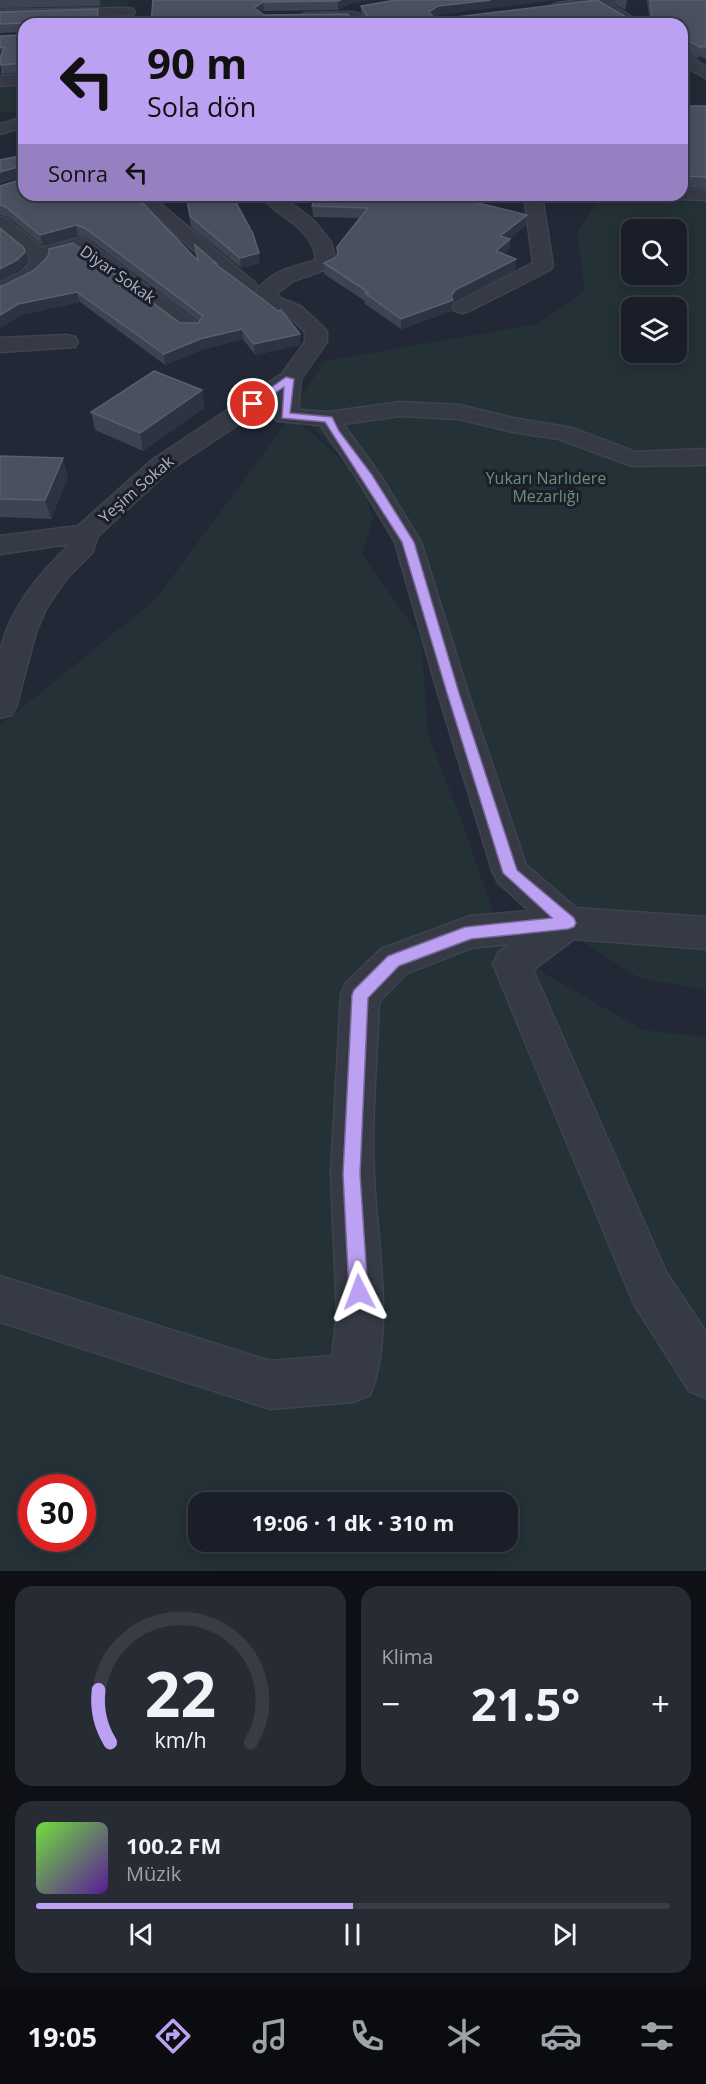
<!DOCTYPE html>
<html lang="tr">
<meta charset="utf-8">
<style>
body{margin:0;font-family:"Open Sans",sans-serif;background:#272b34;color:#f1f3f6;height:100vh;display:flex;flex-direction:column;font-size:22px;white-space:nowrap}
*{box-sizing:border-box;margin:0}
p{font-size:20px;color:#9fa2a8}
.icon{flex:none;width:33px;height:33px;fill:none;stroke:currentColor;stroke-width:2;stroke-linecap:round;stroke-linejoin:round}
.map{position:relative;height:1571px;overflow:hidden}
.drawer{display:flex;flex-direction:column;gap:15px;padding:15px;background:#0e1016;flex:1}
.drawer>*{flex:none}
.guide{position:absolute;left:18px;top:18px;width:670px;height:183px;border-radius:18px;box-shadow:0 3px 15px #0003,0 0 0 2px #383c45;background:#bca0f2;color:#111;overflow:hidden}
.tools{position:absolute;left:621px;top:219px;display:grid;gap:12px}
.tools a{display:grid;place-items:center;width:66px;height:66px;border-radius:12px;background:#1a1e28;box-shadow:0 3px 15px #0003,0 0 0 2px #383c45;font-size:30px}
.speed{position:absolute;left:18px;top:1474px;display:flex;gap:12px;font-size:30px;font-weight:700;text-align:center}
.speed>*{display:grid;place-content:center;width:78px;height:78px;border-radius:50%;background:#1a1e28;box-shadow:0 3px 15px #0003,0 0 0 2px #383c45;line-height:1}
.speed .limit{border:9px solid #d22;background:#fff;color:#111}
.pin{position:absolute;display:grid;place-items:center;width:51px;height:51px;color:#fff;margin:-26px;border:3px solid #fff;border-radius:50%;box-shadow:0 2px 6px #0007}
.me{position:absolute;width:66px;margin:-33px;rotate:357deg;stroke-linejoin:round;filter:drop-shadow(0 0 4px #0008)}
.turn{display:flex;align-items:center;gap:21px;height:126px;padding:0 30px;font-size:27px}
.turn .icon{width:78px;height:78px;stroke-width:2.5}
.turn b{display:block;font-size:42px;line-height:51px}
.then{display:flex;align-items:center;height:57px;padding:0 30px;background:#0003;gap:12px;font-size:22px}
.big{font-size:45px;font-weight:700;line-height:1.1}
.drawer .card{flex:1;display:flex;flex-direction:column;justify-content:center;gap:9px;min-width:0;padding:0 21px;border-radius:18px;background:#272b34}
.drawer .dial{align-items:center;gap:0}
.dial svg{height:156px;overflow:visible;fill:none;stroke:#383c45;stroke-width:7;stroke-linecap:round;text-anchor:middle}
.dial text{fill:#f1f3f6;stroke:none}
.song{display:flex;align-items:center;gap:18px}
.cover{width:72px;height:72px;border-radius:9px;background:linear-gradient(135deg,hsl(100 70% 55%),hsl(270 70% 35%))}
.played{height:6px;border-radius:3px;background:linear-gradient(90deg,#bca0f2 50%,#383c45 50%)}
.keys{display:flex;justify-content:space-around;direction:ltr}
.heat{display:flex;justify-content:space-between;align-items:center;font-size:33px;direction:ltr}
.drawer .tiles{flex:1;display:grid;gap:15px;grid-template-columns:1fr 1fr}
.card:last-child{grid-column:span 2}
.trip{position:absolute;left:188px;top:1492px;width:330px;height:60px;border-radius:18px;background:#1a1e28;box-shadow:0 3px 15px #0003,0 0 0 2px #383c45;font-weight:700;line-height:60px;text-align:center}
.dock{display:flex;height:96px;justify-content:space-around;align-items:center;background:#0a0c10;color:#9fa2a8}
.dock .icon{width:42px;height:42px}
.dock .selected{color:#bca0f2}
.dock b{font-size:27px;color:#f1f3f6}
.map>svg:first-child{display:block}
.green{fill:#243136;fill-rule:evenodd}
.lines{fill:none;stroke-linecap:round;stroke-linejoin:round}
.minor-casing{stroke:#3f434f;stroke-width:3}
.minor{fill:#353a45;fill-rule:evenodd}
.wall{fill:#3e4353}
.shaded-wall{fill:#2d3342}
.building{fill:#4a505f;stroke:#5a5f6f;stroke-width:1.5}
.route{fill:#bca0f2;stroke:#7a689d;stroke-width:1.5}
.labels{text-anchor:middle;stroke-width:6;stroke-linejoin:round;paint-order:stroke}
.far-street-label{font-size:16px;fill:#b0b4c2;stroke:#1b1f2a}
.far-park-label{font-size:16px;fill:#6a9078;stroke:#1b1f2a}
</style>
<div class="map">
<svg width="706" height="1571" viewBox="0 0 706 1571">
<rect width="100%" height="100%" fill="#222835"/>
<path class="green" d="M3 0H129L124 10 0 12V4Z
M24 85V112L0 113V86Z
M597 200 706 202V990L639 978 495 885 435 663 398 548 363 485 373 519 362 554 421 638 428 735 466 832 506 951 643 1030 706 1037V1571H0V725L155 600 292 415 336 455 362 485 351 464 292 410 325 361 537 324 585 291 577 233ZM632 230H676V274H632ZM632 308H676V352H632ZM32 1488H82V1539H32ZM198 1503H507V1542H198Z"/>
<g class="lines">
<g class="minor-casing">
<path id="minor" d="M580 0H616L611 4 643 24H626L596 6 556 11 549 7 556 3Z
M128 8 133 9 135 12 133 15 0 18V10Z
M353 12 358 13 366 24H352L349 20 305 21 298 17 305 13Z
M682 51 706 67V78L682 65Z
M24 74V84L0 86V76Z
M24 117V127L0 134V124Z
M682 190H706V200L676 199 673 195H682Z
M130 195H150L255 283 258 287 255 291H241Z
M260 195H280L313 220 331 242 336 263 333 267 293 281 277 293 280 298 302 307 327 331V342L301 379 298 410 329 412 400 402 459 405 513 418 572 428 635 452 706 449V464L699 465 632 466 559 439 513 432 459 419 400 416 343 424 380 475 421 542 468 693 526 865 576 908 706 917V949L574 939 533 970 666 1272 706 1332V1398L689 1391 634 1304 493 964 499 952 509 944 471 948 407 973 379 1002C377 1059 371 1119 374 1176 377 1242 395 1333 370 1395L353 1402 270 1409 0 1322V1276L270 1361 332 1356 337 1316 331 1174 341 995 346 983 381 949 470 916 529 911 499 883 493 873 438 693 395 542 356 477 320 425 277 421 273 416 276 399 170 470 98 536 92 553 66 579 46 609 36 632 16 707 11 715 0 718C0 698 0 673 0 653 8 610 40 573 70 544L0 554V536L78 526 152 460 282 374 305 342V332L288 315 265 306 256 292C270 271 293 267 316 260 313 225 277 219 260 195Z
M524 195H542L553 266 550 270 469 311 462 313 455 311 452 307 455 303 533 263Z
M0 217 7 219 42 248 79 238 86 240 202 327 199 332 191 333 183 332 76 251 49 258 50 263C39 281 20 291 0 296V282L21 272 30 263 29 257 0 233Z
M67 335 75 337 78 342 75 347 0 352V338Z"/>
</g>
<use href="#minor" class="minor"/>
</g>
<path class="wall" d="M0 0H100V6L0 8Z
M153 0H368L351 3 338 10 264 11 261 13 264 15 363 17 361 15V6L438 15 434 17 151 24Z
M616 0H627L625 10 615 4Z
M647 0H706V59L699 56 698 59 682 49V24H650Z
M98 9 99 18 24 72 1 74V57L24 35V32L0 33V12Z
M24 76V110L20 111 18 101Z
M682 106H706V189L682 187Z
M24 155 197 261 195 245 216 263V265L300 334V345L255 355 243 339 201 350 165 365 80 302 21 315 0 328V286L5 285 33 271 180 323H198L199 322 87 238 78 236 43 246 8 217 0 215V186L23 179 24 176 0 183Z
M186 195H245V196L233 197 260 263 241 268 191 227Z
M307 195H485L479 204 526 225 509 239H510L509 250 503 254 516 259 515 270 454 301 452 303V311L401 329 365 304V301L324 274V263L335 258 337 255V247L360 218 313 217 312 206 315 196Z
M202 390 204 408 143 451 95 430 91 412Z
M0 456 68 477 51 519 0 517Z"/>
<path class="shaded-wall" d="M341 0H368L351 3 338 10V1Z
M491 0H559L438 15 429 21V12L438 6Z
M263 2 264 11 255 16 254 8Z
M98 9 99 18V24H97Z
M4 47 6 56 0 57V48Z
M21 166 23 176 0 183V172Z
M228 195H245V196L229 197Z
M479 195H485L473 212 474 202Z
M527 215 526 225 499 247 500 236Z
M76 225 78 236 43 246 40 235Z
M510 239 509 250 495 261 496 251Z
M24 248 28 262 20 270 0 281V269Z
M259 253 260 263 241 268 240 258Z
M516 259 515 270 454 301 452 303V311L401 329V319L451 296 455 290Z
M77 292 80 302 21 315 0 328V315L18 304Z
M242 329 243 339 201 350 165 365 164 354 200 339Z
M300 334V345L255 355 254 344Z
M202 390 204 408 143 451 140 433Z
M63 458 68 477 51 519 45 500Z"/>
<path class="building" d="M153 0H341L338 1 263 2 254 8 264 15 348 14 350 17H368L361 6 396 0H491L438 6 429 12 434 18H448L597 0 626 17 625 24H151Z
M650 0H706V48L701 45V48L684 38 682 46V24H653Z
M98 9 97 24H24V25L22 23 0 24V12Z
M24 31V71V63L0 65V59L4 47 0 48V36L24 35Z
M24 76V101H18Z
M682 106H706V177L686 176 682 174Z
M24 155V195H135L198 261 195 245 216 263H214L278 311 281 310 300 334 254 344 242 329 200 339 164 354 77 292 18 304 0 315V286L5 285 33 271 45 260 49 254V249L73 243 180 323H198L203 316 85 228 76 225 40 235 6 207 0 205V186L23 179 24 168 21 166 0 172V160Z
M186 195H232L253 234 259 253 240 258 190 216Z
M315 195H479L474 202 527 215 500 236 510 239 496 251 516 259 455 290 451 296 453 300 401 319 365 293 368 292 324 263 335 258 338 254 337 247 368 208 312 206Z
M0 228 24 248 25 252 17 260 0 269Z
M154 371 202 390 140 433 91 412Z
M0 456 63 458 45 500 0 499Z"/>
<path class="route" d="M286 377 294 379 290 413 332 417 339 431 372 475 414 542 459 693 517 870 574 918 576 923 574 927 568 929 471 939 399 966 368 998 360 1174 368 1292 366 1299 359 1301 352 1299 349 1292 343 1174 352 995 354 990 388 956 465 927 552 918 503 873 447 693 402 542 325 422 282 418 284 387 256 406 248 404Z"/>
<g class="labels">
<g class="far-street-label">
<text transform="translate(118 274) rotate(35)" y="6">Diyar Sokak</text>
<text transform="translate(136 489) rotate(-41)" y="6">Yeşim Sokak</text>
</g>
<g class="far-park-label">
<text x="546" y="484">Yukarı Narlıdere<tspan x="546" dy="18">Mezarlığı</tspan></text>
</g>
</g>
</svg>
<div class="tools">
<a><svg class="icon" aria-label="search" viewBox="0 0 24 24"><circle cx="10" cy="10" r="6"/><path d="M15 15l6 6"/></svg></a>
<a><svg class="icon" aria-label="layers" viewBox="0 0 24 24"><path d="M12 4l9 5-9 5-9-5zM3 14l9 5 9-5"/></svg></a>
</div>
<div class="speed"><div class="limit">30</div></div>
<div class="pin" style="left:253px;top:404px;background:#d93025"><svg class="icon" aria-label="arrive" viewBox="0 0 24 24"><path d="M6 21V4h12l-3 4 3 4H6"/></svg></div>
<svg class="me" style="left:359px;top:1292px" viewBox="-20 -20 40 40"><path d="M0-17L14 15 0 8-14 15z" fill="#bca0f2" stroke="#fff" stroke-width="4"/></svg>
<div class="trip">19:06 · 1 dk · 310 m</div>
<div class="guide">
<div class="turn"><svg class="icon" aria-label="left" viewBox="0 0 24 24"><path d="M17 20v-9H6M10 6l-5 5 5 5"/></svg><div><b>90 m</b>Sola dön</div></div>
<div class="then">Sonra<svg class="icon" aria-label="left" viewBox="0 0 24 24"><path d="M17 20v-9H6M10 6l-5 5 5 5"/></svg></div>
</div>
</div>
<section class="drawer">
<div class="tiles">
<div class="card dial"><svg viewBox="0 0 100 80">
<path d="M14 69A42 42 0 1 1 86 69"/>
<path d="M14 69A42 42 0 0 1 8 42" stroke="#bca0f2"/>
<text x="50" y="56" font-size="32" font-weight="700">22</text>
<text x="50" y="72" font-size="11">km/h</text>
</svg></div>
<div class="card"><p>Klima</p>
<div class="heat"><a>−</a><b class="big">21.5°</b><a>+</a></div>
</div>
<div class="card">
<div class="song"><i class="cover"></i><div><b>100.2 FM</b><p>Müzik</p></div></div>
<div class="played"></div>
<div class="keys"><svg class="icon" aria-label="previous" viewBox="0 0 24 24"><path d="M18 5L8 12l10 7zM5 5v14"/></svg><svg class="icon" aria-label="pause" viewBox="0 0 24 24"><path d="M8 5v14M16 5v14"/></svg><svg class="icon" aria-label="next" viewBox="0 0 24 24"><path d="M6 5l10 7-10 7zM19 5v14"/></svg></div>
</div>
</div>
</section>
<nav class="dock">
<b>19:05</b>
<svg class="icon selected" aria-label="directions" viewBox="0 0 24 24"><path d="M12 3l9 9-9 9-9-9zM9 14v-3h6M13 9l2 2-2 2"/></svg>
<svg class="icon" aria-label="music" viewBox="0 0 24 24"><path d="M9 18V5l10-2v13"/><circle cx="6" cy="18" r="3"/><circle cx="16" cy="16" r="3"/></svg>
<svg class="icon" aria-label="phone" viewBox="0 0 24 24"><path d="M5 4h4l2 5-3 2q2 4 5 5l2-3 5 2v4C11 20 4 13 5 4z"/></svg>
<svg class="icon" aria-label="climate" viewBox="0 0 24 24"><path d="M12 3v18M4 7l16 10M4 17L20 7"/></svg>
<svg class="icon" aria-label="car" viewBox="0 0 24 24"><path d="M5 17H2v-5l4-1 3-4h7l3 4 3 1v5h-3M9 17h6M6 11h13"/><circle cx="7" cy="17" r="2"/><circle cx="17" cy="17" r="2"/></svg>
<svg class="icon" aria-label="filters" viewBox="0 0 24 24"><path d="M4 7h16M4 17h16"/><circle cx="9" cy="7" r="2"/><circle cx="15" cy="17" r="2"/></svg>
</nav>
